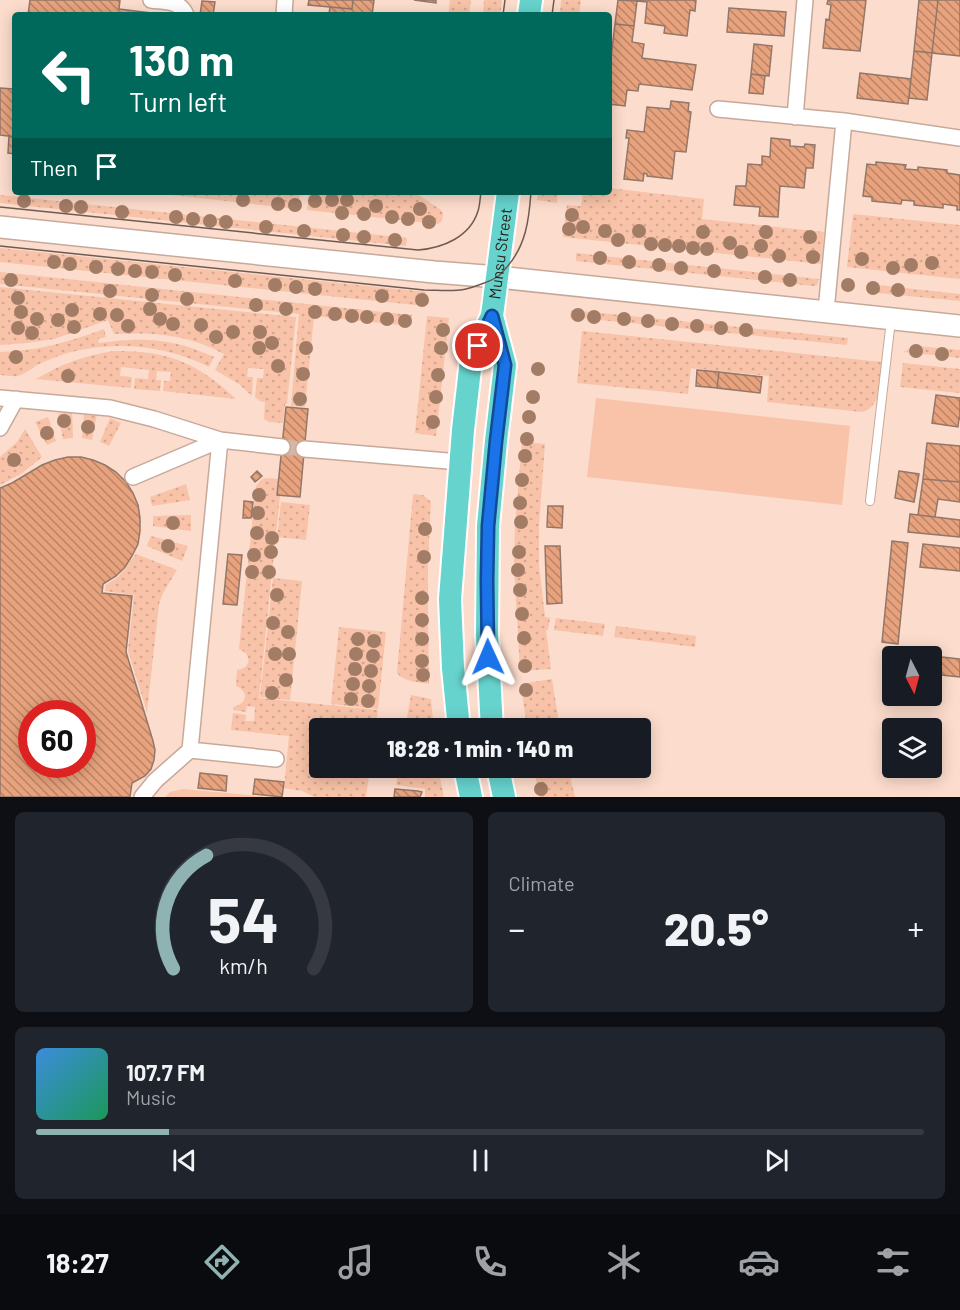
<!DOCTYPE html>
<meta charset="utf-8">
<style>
body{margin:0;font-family:Barlow,sans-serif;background:#20242c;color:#f1f3f6;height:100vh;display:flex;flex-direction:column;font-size:22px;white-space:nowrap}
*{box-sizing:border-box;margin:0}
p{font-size:20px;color:#9ea1a6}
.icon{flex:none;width:33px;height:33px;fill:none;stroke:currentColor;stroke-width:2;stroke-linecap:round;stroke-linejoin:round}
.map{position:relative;height:797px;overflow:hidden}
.panel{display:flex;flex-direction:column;gap:15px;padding:15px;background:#0d0f14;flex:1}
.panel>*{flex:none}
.hud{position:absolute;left:12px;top:12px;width:600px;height:183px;border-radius:6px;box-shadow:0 3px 15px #0003;background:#00695c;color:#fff;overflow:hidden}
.needle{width:39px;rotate:174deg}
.fabs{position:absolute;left:882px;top:646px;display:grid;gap:12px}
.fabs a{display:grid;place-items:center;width:60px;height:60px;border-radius:6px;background:#171b24;box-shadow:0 3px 15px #0003;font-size:30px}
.speed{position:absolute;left:18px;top:700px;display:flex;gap:12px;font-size:30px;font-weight:700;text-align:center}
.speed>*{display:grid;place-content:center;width:78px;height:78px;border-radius:50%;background:#171b24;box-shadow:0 3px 15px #0003;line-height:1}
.speed .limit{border:9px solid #d22;background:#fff;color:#111}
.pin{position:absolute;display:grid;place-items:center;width:51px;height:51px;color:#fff;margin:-26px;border:3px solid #fff;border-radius:50%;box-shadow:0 2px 6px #0007}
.me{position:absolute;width:66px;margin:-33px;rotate:359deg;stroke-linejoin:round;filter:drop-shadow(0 0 4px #0008)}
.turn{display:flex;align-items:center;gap:21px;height:126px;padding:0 18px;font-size:27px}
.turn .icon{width:78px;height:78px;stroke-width:2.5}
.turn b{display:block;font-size:42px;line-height:51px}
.then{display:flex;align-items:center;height:57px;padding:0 18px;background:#0003;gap:12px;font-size:22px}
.big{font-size:45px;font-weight:800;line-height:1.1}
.panel .tile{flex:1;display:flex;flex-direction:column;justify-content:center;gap:9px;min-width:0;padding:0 21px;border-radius:9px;background:#20242c}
.panel .dial{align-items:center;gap:0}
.dial svg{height:156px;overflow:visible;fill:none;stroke:#363941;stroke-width:7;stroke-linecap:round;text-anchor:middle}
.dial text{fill:#f1f3f6;stroke:none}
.song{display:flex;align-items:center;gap:18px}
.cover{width:72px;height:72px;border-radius:9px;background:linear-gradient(135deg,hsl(210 70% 55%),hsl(150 70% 35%))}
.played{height:6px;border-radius:3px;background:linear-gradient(90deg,#8eb3b2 15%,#363941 15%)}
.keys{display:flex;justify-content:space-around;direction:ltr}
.heat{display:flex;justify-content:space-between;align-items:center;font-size:33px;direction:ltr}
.panel .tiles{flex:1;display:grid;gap:15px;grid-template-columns:1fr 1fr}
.tile:last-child{grid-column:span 2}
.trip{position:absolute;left:309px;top:718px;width:342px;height:60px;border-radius:6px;background:#171b24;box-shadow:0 3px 15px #0003;font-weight:800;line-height:60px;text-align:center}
.dock{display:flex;height:96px;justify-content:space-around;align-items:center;background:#090b0e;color:#9ea1a6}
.dock .icon{width:42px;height:42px}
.dock .selected{color:#8eb3b2}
.dock b{font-size:27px;color:#f1f3f6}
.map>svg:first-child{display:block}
.grass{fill:url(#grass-dots)}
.pitch{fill:#f8c3a8}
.building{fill:url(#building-back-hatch);stroke:#937769;stroke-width:1.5;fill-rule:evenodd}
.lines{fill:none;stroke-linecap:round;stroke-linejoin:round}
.street-tunnel{stroke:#d2b6a8;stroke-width:15;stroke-dasharray:15 8;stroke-linecap:butt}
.lane-casing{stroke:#c7a99a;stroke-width:10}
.street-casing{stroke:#c7a99a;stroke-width:18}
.secondary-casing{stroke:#c7a99a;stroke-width:24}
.primary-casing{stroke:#fff;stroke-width:26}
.lane{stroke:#fff;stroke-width:8}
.street{stroke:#fff;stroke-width:15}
.secondary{stroke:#fff;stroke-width:21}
.primary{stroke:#67d3cd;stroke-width:22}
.tram{stroke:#6e5c53;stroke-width:1.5}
.tree{fill:#a37c66}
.route-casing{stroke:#114b97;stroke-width:15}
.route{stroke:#1a73e8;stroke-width:10}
.labels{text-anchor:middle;stroke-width:4.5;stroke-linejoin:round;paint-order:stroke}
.street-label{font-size:16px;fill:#281c17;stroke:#fcdccc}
</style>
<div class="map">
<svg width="960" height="797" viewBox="0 0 960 797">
<defs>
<pattern id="grass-dots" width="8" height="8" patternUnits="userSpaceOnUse" patternTransform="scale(1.5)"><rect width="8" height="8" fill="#f8c3a8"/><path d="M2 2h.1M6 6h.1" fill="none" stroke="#d5a790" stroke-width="1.8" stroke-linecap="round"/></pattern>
<pattern id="building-back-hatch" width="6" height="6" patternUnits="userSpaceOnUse" patternTransform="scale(1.5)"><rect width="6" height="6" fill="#e8a37e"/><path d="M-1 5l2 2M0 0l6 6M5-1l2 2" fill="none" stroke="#bc8466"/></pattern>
</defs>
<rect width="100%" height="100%" fill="#fcdccc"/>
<path class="grass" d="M450 0H471L469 15H448Z
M484 0H502L500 15H483Z
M561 0H581L579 15H560Z
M609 188 704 199 702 219 824 232 821 264 563 237 567 205 581 206 583 192H609Z
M144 192H300L298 209Z
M309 192H414L441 210 443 214 442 221 438 224 307 210Z
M538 192H558L557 203 537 200Z
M0 195 407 238 406 246 0 203Z
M853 214 960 225V279L847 267Z
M0 248 426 292 425 306 0 262Z
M576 253 819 279 817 285 813 286 576 261Z
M0 272 412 315 410 326 314 316 305 407 291 406 299 314 0 284Z
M868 284 960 294V301L867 292Z
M0 287 296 317 287 404H285L283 423 269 422 264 419 265 402 260 401 255 397 257 378H263L264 369 248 368 247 377H253L252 396 239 384 215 370 224 354C188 334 153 332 114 334L108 320 54 339 27 343 0 345Z
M571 310 848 338 847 345 570 317Z
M427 316 449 318 436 436 415 433Z
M104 329 106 337 98 339 99 343C143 337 173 338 214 357L209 367C163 344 105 339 56 357 50 359 44 362 39 364 32 368 25 374 18 376 13 377 5 375 0 375V352C38 351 69 342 104 329Z
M582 331 882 362C880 379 883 406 862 412L767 402 769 376 691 368 688 394 577 383Z
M917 346 960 350V358L904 352 907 350Z
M114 351C167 350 198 363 236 399L163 391 164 381H170L171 372 157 371 156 380H161L160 391 134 389 135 378 148 379 149 370 121 367 120 376 132 377 131 388 36 379C62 364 85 355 114 351Z
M903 363 960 369V393L900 387Z
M72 412 73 438 63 439 58 414Z
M84 413 97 414 92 440 82 438Z
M48 417 56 441 47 445 35 422Z
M110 418 121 423 109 446 100 442Z
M25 429 42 457 21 474 0 485V457L17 442Z
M522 442 545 444 539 526V565L545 617 550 618 548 630H546L551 669 520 671 514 566 515 524Z
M265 478 279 479 277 495 280 496 259 698 378 710 375 729H320V768H370L366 797H314L302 791 284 788 289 736 231 730 233 713 246 715 245 721H254L255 707 247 706 246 712 233 710V707C248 704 249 691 236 686L237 670C252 668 252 654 239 649L256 486 261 480Z
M186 484 190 500 152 506 150 497Z
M413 494 423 495 431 502 428 561V623L429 684C419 682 404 682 397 673Z
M281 502 310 505 306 540 277 537Z
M191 515V531L153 526V516Z
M151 536 188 546 182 561 147 546Z
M136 554 177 570 163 593 159 604 147 712 128 651 134 595 105 591 106 585 118 577Z
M273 578 302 581 290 700 260 697Z
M556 618 605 624 603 636 554 630Z
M616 626 696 636 695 647 614 637Z
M339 627 386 632 378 709 331 704Z
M552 679 560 729H527L521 684Z
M411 695 431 699 434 729H405Z
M399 768H438L444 797H425V789L396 785Z
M534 768H568L575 797H539Z"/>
<path class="pitch" d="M596 398 850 426 842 505 587 477Z
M183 789 270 797H165L170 792Z"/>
<path class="building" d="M30 0H120L119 9 151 13V15H28Z
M309 0H353L352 9 308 5Z
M353 0H374L372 15H327L329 14 330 7 352 9Z
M414 0H436V3Z
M618 0 637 1 634 26 615 24Z
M627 0H696L695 11 690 10 687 36 664 33 665 26 645 23 647 2Z
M828 0H866L860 51 823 48 826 19 829 20 831 5 827 4Z
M919 0H938L932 53 914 51Z
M938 0H960V56L932 53Z
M202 1 215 2 213 15H200Z
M729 8 786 12 784 36 727 32Z
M615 24 634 26 632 42 644 44 642 58 696 65 692 90 639 84 638 91 627 90 625 106 609 104 611 88H609V74Z
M754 44 772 46 769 76 751 74Z
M914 51 932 53 927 100 909 98Z
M860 73 911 79 908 104 857 98Z
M751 74 765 76 763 94 749 93Z
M15 84V137L0 135V88L14 89Z
M671 101 689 103 688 111 691 112 686 152 675 151 672 179 647 176V174L644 173 643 181 624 179 629 138H626L627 130 644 132 647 107 670 109Z
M9 136 15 137V154L8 153Z
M771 138 790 140V146L804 147 805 144 815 145 813 168H806L804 188 780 186 778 217 759 216 760 207 734 205 736 186H746L748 164 762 165V156L770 157Z
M876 162 906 165 905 169 918 170V167L947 170V173L960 175V210H957V206L943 204V208L914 205V201L902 200 901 204 872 201V197L863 196 867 164 876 165Z
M697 370 719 372 717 388 696 386Z
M719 372 762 377 760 393 717 388Z
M936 395 960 398V419L959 418 958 427 932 423Z
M286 407 308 409 300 497 277 495Z
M927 443 960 446V482L923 479Z
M68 457H81L93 460 105 465 116 472 126 482 133 493 138 505 140 518V531L138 544 132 556 125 567 116 576 103 584 102 593 132 596 126 652 153 741 155 750 154 760 151 769 145 776 132 783 130 797H0V488L12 483 42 465 55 460ZM32 714H82V765H32Z
M257 471 262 476 255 482 251 477Z
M899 471 919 474 914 502 895 498Z
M923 479 960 482V502L938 499 935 517 918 515Z
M244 501 253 502 251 518H243Z
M548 506H563L562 528 547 527Z
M910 514 960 520V537L908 532Z
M892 541 908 543 898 644 882 642Z
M923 544 960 548V571L920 567Z
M545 546H560L562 603 547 604Z
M228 554 242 555 237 605 223 604Z
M886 651 960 659V677L932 674V657H892V670L884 669Z
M200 773 227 776 226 791 198 788Z
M255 779 284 782 282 797 253 794Z
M395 789 418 791 422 792 420 797H394Z"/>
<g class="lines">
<path class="street-tunnel" d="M282 447 304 449"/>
<g class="lane-casing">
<path id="lane" d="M870 501 891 320"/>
</g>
<g class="street-casing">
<path id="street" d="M151 0C165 2 180 0 186 15
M284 15 285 0
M718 109 844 121 960 138
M795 117 805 0
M826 311 844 121
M0 398 110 408 154 419 220 440 282 447
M0 428 16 399
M304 449 460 462
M133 477 220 440 190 750 155 781 142 797
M190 750 276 759"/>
</g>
<g class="secondary-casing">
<path id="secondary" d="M0 227 434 272 498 277 960 326"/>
</g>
<g class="primary-casing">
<g id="primary">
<path d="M529 15 531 0"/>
<path id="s1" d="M459 729 453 668 450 599 463 430 471 360 492 316 508 192"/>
<path d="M492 729 487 635 488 526 496 441 505 365 492 316"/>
<path d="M465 768 471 797"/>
<path d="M498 768 504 797"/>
</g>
</g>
<use href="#lane" class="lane"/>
<use href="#street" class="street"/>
<use href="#secondary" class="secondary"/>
<use href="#primary" class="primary"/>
<path class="tram" d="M503 15 505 0
M552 15 554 0
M0 207 418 250C443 248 470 237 478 211 480 205 480 198 481 192
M0 246 424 290C438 290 453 292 466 289 474 287 491 281 497 277 501 275 504 270 507 267 526 245 529 220 531 192"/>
</g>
<g class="tree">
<circle cx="243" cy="200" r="7"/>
<circle cx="332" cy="200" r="7"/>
<circle cx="347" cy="200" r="7"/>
<circle cx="24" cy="201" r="7"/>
<circle cx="315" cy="201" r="7"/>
<circle cx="278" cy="204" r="7"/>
<circle cx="295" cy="205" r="7"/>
<circle cx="66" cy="206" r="7"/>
<circle cx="376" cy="206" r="7"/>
<circle cx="81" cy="207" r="7"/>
<circle cx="420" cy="209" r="7"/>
<circle cx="122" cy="212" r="7"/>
<circle cx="342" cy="213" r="7"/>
<circle cx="364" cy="214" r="7"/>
<circle cx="572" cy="215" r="7"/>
<circle cx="176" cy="217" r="7"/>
<circle cx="392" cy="217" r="7"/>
<circle cx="193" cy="219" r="7"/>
<circle cx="408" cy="219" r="7"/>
<circle cx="210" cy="221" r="7"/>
<circle cx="226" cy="222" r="7"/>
<circle cx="429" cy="222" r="7"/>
<circle cx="266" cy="227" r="7"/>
<circle cx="583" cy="227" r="7"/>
<circle cx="569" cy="229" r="7"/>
<circle cx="304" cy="231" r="7"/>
<circle cx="605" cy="231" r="7"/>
<circle cx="639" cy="231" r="7"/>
<circle cx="703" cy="232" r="7"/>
<circle cx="766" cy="232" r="7"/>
<circle cx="343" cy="235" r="7"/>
<circle cx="364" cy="237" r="7"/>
<circle cx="810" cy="237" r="7"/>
<circle cx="395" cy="240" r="7"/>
<circle cx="618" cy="240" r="7"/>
<circle cx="730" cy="243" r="7"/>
<circle cx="651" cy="244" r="7"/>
<circle cx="665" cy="245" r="7"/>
<circle cx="679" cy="246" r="7"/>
<circle cx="761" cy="246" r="7"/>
<circle cx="693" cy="248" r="7"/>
<circle cx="707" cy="249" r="7"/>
<circle cx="741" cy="252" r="7"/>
<circle cx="779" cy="256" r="7"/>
<circle cx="813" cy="257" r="7"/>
<circle cx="600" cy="258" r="7"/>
<circle cx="862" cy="259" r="7"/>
<circle cx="54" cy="262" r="7"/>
<circle cx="629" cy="262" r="7"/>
<circle cx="932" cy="263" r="7"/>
<circle cx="70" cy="264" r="7"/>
<circle cx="659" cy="265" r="7"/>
<circle cx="911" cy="265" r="7"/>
<circle cx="96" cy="267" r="7"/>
<circle cx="681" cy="268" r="7"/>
<circle cx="893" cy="268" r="7"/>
<circle cx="118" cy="269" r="7"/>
<circle cx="135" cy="271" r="7"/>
<circle cx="714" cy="271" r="7"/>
<circle cx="152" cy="272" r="7"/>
<circle cx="175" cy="275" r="7"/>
<circle cx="765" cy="277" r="7"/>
<circle cx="11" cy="280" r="7"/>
<circle cx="790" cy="280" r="7"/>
<circle cx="235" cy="281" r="7"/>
<circle cx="275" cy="285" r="7"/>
<circle cx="848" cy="285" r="7"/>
<circle cx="296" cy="287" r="7"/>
<circle cx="873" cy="288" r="7"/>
<circle cx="315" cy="289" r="7"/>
<circle cx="898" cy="290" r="7"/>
<circle cx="110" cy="291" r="7"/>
<circle cx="152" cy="295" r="7"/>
<circle cx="382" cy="296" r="7"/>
<circle cx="18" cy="298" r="7"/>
<circle cx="187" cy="299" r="7"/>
<circle cx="422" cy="300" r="7"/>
<circle cx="256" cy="305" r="7"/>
<circle cx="150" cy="309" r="7"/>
<circle cx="286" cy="309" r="7"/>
<circle cx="72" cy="310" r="7"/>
<circle cx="21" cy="312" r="7"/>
<circle cx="315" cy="312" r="7"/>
<circle cx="100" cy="314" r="7"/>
<circle cx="335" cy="314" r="7"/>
<circle cx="117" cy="315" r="7"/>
<circle cx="578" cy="315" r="7"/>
<circle cx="352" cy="316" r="7"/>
<circle cx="367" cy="317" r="7"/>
<circle cx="594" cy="317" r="7"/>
<circle cx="37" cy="319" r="7"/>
<circle cx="160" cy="319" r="7"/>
<circle cx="387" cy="319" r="7"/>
<circle cx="624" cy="319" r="7"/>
<circle cx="58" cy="320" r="7"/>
<circle cx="405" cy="321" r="7"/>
<circle cx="648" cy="321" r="7"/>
<circle cx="173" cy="324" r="7"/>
<circle cx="672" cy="324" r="7"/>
<circle cx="201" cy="325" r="7"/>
<circle cx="128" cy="326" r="7"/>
<circle cx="697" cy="326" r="7"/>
<circle cx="74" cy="327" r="7"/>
<circle cx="18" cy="328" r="7"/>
<circle cx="721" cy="328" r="7"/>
<circle cx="443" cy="330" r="7"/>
<circle cx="746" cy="330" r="7"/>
<circle cx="233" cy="332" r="7"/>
<circle cx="260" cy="332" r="7"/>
<circle cx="32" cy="333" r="7"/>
<circle cx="216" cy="337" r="7"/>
<circle cx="272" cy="343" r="7"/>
<circle cx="259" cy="348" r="7"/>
<circle cx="306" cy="348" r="7"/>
<circle cx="441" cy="348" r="7"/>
<circle cx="916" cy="351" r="7"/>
<circle cx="942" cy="354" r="7"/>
<circle cx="16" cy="357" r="7"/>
<circle cx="278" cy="366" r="7"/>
<circle cx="538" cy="369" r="7"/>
<circle cx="303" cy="374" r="7"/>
<circle cx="438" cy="375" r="7"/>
<circle cx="68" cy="376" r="7"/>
<circle cx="436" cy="397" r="7"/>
<circle cx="533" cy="397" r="7"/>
<circle cx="300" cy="399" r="7"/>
<circle cx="529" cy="417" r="7"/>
<circle cx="64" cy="421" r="7"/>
<circle cx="433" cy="422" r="7"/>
<circle cx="88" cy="427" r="7"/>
<circle cx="47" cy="433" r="7"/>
<circle cx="527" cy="439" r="7"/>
<circle cx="525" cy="456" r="7"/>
<circle cx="14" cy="460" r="7"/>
<circle cx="522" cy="480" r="7"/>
<circle cx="259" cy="495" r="7"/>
<circle cx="520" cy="503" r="7"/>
<circle cx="258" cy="513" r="7"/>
<circle cx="521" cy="522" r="7"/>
<circle cx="173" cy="523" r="7"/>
<circle cx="425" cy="529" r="7"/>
<circle cx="257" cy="533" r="7"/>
<circle cx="272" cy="538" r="7"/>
<circle cx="168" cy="546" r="7"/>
<circle cx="271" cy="552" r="7"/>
<circle cx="519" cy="552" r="7"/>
<circle cx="254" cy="555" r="7"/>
<circle cx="424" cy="557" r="7"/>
<circle cx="518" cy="570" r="7"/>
<circle cx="252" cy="572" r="7"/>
<circle cx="269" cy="572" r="7"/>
<circle cx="520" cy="590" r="7"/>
<circle cx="277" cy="595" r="7"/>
<circle cx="422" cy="598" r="7"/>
<circle cx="522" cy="614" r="7"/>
<circle cx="422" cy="620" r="7"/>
<circle cx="273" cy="623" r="7"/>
<circle cx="288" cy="632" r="7"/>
<circle cx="524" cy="638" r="7"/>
<circle cx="358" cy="639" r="7"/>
<circle cx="422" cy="639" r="7"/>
<circle cx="374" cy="641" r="7"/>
<circle cx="275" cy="654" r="7"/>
<circle cx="289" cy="654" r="7"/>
<circle cx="356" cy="654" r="7"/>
<circle cx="373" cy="656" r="7"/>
<circle cx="422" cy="661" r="7"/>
<circle cx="525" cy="666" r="7"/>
<circle cx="355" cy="669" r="7"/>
<circle cx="371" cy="671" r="7"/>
<circle cx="423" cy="675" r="7"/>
<circle cx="286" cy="680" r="7"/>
<circle cx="353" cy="684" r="7"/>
<circle cx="369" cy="686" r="7"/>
<circle cx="526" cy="690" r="7"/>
<circle cx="272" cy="693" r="7"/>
<circle cx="351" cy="699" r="7"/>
<circle cx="368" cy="701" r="7"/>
<circle cx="541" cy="789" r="7"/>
</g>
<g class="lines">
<g class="route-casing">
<path id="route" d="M478 346 492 316 505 365 496 441 488 526 487 581 488 657"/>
</g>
<use href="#route" class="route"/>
</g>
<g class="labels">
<g class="street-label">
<text dy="6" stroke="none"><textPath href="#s1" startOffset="482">Munsu Street</textPath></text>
</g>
</g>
</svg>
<div class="fabs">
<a><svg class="needle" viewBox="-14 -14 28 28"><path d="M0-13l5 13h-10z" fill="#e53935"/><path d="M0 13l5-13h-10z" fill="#9ea1a6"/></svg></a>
<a><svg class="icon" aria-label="layers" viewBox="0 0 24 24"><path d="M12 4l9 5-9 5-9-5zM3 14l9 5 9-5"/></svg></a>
</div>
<div class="speed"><div class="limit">60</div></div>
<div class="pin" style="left:478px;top:346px;background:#d93025"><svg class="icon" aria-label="arrive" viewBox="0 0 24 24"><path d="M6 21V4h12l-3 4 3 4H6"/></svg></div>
<svg class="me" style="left:488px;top:657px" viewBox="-20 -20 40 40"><path d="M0-17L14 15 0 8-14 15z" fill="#1a73e8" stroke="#fff" stroke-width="4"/></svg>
<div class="trip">18:28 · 1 min · 140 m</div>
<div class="hud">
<div class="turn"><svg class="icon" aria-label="left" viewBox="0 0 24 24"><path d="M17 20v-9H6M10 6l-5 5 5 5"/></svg><div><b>130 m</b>Turn left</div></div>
<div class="then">Then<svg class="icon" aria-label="arrive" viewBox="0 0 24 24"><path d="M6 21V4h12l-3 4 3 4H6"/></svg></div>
</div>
</div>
<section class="panel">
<div class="tiles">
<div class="tile dial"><svg viewBox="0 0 100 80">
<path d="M14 69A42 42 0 1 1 86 69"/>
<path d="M14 69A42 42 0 0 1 31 11" stroke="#8eb3b2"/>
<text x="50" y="56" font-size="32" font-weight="700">54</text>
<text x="50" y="72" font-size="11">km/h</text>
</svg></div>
<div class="tile"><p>Climate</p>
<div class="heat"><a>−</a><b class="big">20.5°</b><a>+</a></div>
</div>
<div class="tile">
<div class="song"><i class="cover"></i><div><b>107.7 FM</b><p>Music</p></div></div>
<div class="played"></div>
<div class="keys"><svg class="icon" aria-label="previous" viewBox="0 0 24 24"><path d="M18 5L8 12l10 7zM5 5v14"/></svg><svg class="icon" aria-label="pause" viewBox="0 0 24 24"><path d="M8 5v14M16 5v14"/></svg><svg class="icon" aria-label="next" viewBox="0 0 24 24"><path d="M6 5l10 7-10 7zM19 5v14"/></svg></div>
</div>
</div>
</section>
<nav class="dock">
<b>18:27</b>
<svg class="icon selected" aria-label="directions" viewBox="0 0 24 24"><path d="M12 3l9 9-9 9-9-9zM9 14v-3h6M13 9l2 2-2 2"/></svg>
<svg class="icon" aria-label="music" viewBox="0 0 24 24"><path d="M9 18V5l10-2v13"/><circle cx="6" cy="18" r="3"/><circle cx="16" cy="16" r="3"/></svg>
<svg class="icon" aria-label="phone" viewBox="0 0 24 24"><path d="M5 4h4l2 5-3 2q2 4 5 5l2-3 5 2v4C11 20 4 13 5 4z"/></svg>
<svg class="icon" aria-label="climate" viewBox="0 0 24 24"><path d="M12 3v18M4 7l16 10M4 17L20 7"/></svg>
<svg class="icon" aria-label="car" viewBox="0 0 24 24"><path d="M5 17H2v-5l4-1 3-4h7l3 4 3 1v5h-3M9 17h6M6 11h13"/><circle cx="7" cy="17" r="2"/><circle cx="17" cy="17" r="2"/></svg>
<svg class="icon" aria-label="filters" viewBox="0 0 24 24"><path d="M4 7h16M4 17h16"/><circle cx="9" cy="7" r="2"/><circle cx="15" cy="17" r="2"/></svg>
</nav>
